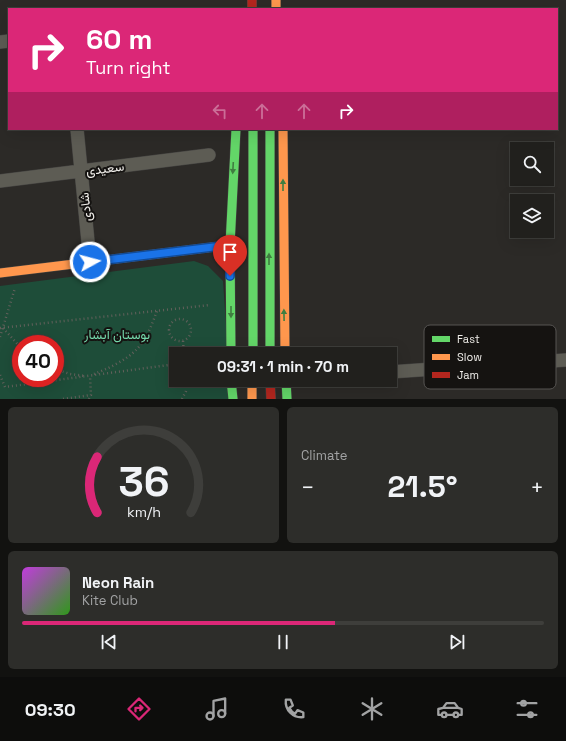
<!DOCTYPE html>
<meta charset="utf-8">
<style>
body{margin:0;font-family:"Space Grotesk",Vazirmatn,sans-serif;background:#2d2d2a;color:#f1f3f6;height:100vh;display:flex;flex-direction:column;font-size:15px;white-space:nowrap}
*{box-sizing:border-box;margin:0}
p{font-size:13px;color:#a2a3a4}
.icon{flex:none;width:22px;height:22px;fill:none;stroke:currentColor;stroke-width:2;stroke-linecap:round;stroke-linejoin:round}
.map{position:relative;height:399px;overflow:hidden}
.drawer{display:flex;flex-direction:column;gap:8px;padding:8px;background:#121210;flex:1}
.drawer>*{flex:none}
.hud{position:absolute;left:8px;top:8px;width:550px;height:122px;border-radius:0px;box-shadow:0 4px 16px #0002,0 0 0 1px #3e3e3b;background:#db2777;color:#fff;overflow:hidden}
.controls{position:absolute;left:510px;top:142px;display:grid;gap:8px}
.controls a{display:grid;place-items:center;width:44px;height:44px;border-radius:0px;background:#21201d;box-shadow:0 4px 16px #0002,0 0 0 1px #3e3e3b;font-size:20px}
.speed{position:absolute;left:12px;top:335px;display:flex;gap:8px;font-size:20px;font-weight:700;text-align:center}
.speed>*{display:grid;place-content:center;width:52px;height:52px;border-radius:50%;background:#21201d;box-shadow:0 4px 16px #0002,0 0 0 1px #3e3e3b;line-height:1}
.speed .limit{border:6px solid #d22;background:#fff;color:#111}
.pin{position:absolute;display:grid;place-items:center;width:34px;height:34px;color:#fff;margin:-41px -17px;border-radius:50% 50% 50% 0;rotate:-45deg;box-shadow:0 0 4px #0007}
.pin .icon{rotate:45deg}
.me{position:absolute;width:44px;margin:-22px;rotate:83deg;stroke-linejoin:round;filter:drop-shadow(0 0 3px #0008)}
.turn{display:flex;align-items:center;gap:14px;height:84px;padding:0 12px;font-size:18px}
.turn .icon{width:52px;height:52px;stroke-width:2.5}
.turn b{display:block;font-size:28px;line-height:34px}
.lanes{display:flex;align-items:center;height:38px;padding:0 12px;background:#0003;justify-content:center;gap:20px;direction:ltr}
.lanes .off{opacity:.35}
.big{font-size:30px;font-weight:700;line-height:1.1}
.drawer .widget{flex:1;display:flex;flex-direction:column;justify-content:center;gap:6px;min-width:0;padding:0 14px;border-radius:6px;background:#2d2d2a}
.drawer .dial{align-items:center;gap:0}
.dial svg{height:104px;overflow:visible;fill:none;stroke:#3e3e3b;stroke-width:7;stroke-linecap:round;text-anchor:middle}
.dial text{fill:#f1f3f6;stroke:none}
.song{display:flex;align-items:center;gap:12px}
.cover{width:48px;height:48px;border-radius:6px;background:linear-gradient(135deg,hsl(290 70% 55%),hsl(110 70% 35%))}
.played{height:4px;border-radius:2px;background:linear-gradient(90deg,#db2777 60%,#3e3e3b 60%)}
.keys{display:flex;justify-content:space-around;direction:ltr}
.heat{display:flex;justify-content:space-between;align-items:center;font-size:22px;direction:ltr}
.drawer .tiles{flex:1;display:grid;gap:8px;grid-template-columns:1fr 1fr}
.widget:last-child{grid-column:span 2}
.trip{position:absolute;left:169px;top:347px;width:228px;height:40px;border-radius:0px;background:#21201d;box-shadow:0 4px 16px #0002,0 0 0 1px #3e3e3b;font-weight:700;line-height:40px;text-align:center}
.tab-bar{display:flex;height:64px;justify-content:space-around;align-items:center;background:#0d0d0c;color:#a2a3a4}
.tab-bar .icon{width:28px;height:28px}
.tab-bar .current{color:#db2777}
.tab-bar b{font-size:18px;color:#f1f3f6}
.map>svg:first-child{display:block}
.green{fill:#1e4d39;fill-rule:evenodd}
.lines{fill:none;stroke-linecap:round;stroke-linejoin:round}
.street-casing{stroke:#464543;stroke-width:14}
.fast-casing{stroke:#464543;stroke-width:10}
.slow-casing{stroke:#464543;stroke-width:10}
.jam-casing{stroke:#464543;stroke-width:10}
.path{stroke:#62605b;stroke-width:2.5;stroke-dasharray:1 3;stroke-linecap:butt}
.street{stroke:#5d5c54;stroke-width:13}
.fast{stroke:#63d668;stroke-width:9}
.slow{stroke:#ff974d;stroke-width:9}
.jam{stroke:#b3261e;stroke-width:9}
.oneway{fill:#407e41}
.route-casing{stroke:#114b97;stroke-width:10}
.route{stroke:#1a73e8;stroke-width:7}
.labels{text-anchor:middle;stroke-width:4;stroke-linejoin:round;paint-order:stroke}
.street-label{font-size:13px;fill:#efede9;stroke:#151311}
.park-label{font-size:13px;fill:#75d9ac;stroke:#151311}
.key{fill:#151311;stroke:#565452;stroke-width:1}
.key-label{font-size:11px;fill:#efede9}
</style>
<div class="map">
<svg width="566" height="399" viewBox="0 0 566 399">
<rect width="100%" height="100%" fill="#2c2a27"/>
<path class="green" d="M194 261 208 266 223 281 228 354H176V380H230L231 399H0V286ZM21 344H55V378H21Z"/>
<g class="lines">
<g class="street-casing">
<path id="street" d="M0 42 9 41
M77 129 90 262
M0 181 209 155
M390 372 566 360"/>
</g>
<g class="fast-casing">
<path id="fast" d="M253 129V354
M270 129V354
M231 354 230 245 236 129
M231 380 233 399
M286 380 287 399"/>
</g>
<g class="slow-casing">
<path id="slow" d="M276 0V9
M283 129 285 354
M0 273 230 245
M252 380V399"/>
</g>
<g class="jam-casing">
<path id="jam" d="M252 0V9
M270 380 271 399"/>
</g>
<path class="path" d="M169 330a11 11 0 1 1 22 0a11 11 0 1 1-22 0Z
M0 328 210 305
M3 328 21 348
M0 337 15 288
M183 341 184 354
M55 369 70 374 86 376
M94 374C107 369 127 360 137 349 147 339 152 324 157 311
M0 375 5 387 176 364
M63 399 91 395
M89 399 91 395 90 376
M182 399 186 391V380"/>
<use href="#street" class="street"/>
<use href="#fast" class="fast"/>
<use href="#slow" class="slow"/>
<use href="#jam" class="jam"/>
</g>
<defs><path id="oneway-solid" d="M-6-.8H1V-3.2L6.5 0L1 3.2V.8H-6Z"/></defs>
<g class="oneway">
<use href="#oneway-solid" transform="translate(233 168) rotate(93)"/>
<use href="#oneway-solid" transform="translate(283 185) rotate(-90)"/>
<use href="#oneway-solid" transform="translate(269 259) rotate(-90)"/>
<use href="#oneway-solid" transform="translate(231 312) rotate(90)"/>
<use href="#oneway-solid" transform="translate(284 315) rotate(-91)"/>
</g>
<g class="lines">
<g class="route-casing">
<path id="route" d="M90 262 230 245V276"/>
</g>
<use href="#route" class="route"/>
</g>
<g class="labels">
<g class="street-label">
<text transform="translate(105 168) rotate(-7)" y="5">سعیدی</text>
<text transform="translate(85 207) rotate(-96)" y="5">شادی</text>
</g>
<g class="park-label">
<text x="117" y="339">بوستان آبشار</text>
</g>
</g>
<rect x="424" y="325" width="132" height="64" rx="6" class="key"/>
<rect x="432" y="336" width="18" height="6" fill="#63d668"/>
<rect x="432" y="354" width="18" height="6" fill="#ff974d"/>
<rect x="432" y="372" width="18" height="6" fill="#b3261e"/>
<g class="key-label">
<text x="457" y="343">Fast</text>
<text x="457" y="361">Slow</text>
<text x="457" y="379">Jam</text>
</g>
</svg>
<div class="controls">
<a><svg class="icon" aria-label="search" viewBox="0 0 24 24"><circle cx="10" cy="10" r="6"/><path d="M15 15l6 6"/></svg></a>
<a><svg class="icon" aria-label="layers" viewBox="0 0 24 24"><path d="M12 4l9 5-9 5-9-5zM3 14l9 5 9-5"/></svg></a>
</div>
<div class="speed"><div class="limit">40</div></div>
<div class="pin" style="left:230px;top:276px;background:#d93025"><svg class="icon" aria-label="arrive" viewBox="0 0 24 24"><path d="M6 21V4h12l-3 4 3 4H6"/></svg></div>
<svg class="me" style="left:90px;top:262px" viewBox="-20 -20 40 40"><circle r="17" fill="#1a73e8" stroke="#fff" stroke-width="3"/><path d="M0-11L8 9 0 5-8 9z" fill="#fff"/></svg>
<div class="trip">09:31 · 1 min · 70 m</div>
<div class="hud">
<div class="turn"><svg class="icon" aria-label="right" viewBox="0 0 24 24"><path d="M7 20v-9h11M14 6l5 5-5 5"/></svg><div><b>60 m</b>Turn right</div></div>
<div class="lanes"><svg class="icon off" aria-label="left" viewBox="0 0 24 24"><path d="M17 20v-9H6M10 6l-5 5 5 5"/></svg><svg class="icon off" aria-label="ahead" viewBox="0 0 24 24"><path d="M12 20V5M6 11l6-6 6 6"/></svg><svg class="icon off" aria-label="ahead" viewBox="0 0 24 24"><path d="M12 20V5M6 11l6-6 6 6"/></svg><svg class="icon" aria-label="right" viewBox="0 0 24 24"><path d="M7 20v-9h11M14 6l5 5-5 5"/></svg></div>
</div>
</div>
<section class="drawer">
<div class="tiles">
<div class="widget dial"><svg viewBox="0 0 100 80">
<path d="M14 69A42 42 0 1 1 86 69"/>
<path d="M14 69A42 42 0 0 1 14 26" stroke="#db2777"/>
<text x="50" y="56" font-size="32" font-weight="700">36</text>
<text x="50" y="72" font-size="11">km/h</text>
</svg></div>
<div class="widget"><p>Climate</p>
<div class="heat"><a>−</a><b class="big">21.5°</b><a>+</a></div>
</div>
<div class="widget">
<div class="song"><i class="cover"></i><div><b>Neon Rain</b><p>Kite Club</p></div></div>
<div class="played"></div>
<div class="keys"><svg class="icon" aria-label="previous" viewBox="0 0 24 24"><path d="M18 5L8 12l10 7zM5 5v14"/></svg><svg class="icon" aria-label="pause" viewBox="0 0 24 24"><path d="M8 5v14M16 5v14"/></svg><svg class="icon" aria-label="next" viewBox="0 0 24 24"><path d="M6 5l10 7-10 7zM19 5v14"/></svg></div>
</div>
</div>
</section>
<nav class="tab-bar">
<b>09:30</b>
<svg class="icon current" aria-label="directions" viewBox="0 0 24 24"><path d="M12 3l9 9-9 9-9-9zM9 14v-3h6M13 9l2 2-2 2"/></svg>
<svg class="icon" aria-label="music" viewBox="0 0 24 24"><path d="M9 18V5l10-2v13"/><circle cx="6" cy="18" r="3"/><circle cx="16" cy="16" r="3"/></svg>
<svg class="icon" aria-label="phone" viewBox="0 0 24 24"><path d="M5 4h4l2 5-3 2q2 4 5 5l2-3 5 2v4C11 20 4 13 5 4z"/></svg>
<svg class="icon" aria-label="climate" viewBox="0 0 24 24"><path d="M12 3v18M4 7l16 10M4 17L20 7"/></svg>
<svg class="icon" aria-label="car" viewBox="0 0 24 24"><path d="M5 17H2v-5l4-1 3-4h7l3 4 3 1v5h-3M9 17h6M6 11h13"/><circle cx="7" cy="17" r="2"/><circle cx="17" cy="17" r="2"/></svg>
<svg class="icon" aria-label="filters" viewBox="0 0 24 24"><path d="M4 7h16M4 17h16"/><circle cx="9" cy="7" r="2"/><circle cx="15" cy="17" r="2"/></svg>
</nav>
